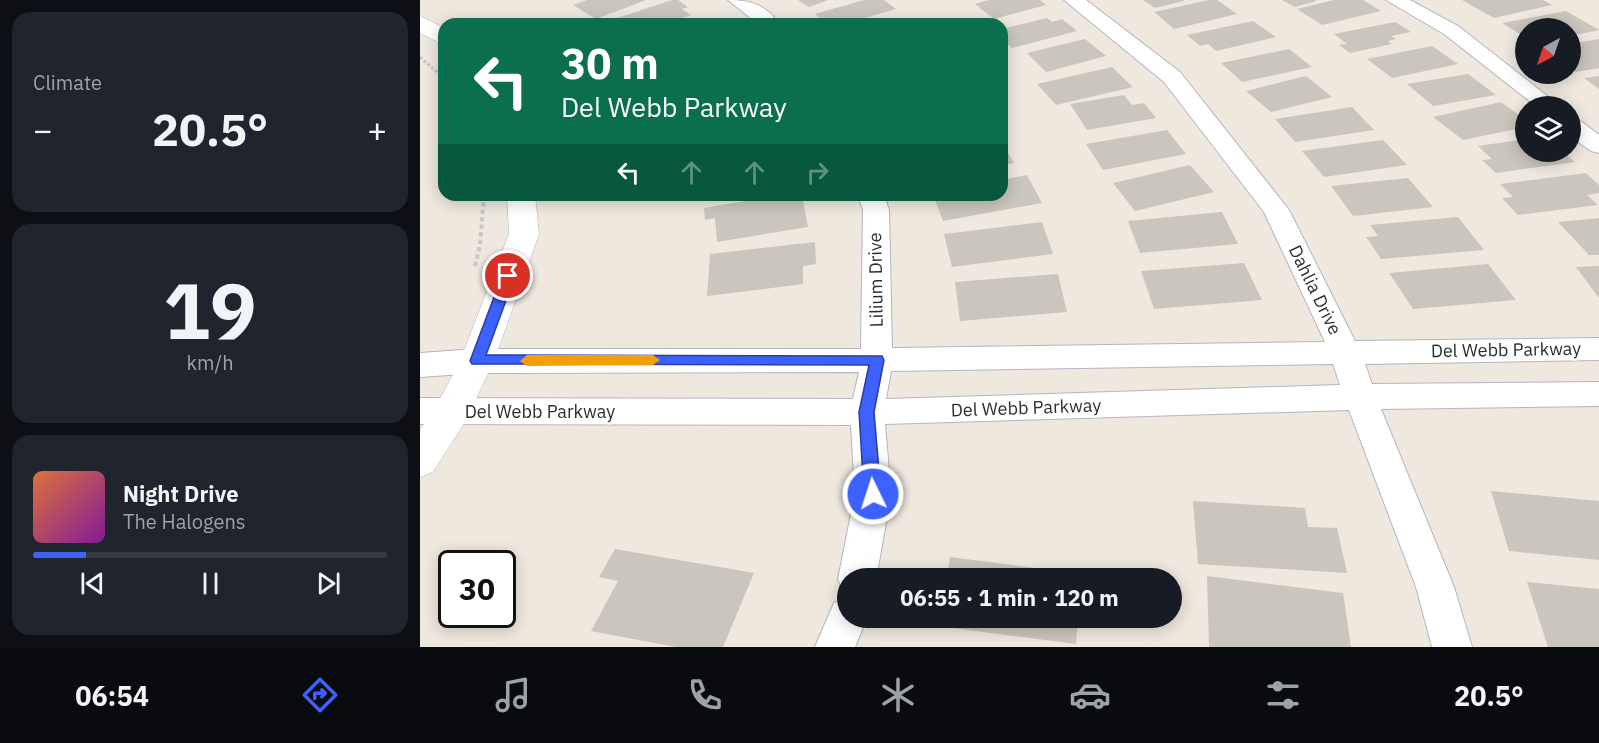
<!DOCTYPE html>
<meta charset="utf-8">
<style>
body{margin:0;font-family:"IBM Plex Sans",sans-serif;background:#20242c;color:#f1f3f6;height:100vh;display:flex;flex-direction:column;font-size:22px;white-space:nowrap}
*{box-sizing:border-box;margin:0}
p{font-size:20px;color:#9ea1a6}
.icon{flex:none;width:33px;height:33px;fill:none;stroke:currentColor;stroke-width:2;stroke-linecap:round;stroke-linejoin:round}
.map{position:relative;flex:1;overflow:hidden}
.sheet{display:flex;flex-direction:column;gap:12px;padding:12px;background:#0d0f14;width:420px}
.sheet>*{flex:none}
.guide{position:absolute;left:18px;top:18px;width:570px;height:183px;border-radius:18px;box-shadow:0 3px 15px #0003;background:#0b6e4f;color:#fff;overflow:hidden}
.needle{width:39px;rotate:220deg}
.fabs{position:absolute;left:1095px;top:18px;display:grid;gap:12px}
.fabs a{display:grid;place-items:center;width:66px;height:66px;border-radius:50%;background:#171b24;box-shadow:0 3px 15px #0003;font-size:30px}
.speed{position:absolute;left:18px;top:550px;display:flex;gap:12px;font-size:30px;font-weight:700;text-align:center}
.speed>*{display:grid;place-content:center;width:78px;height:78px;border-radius:50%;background:#171b24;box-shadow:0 3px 15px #0003;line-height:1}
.speed .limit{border:3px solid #111;border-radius:9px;background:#fff;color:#111}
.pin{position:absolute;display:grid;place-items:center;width:51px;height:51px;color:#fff;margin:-26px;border:3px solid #fff;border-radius:50%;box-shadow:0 2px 6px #0007}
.me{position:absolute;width:66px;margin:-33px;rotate:356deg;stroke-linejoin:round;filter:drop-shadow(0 0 4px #0008)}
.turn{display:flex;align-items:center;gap:21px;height:126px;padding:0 24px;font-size:27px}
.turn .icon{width:78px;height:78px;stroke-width:2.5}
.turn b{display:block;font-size:42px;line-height:51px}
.lanes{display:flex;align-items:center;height:57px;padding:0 24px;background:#0003;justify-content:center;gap:30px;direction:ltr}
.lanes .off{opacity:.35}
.big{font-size:45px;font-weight:700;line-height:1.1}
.sheet .card{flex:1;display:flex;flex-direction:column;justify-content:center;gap:9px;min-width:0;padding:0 21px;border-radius:18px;background:#20242c}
.sheet .dial{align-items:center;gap:0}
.dial b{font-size:78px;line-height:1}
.song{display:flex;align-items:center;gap:18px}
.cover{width:72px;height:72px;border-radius:9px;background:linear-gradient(135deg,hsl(20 70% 55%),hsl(290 70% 35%))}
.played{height:6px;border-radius:3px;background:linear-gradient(90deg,#3d61fd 15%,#363941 15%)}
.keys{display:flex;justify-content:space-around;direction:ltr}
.heat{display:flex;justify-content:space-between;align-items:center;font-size:33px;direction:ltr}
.trip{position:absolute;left:417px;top:568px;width:345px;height:60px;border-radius:30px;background:#171b24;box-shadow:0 3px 15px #0003;font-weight:700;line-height:60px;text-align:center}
.menu{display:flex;height:96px;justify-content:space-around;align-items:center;background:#090b0e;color:#9ea1a6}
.menu .icon{width:42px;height:42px}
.menu .selected{color:#3d61fd}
.menu b{font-size:27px;color:#f1f3f6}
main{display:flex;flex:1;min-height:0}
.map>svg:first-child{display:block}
.building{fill:#cac6bd}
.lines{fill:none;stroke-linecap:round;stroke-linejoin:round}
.minor-casing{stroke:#b3b5c0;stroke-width:2}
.tertiary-casing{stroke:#b3b5c0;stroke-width:1}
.path-far1{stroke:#c8c8c8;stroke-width:3;stroke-dasharray:3 2;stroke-linecap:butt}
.path{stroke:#c8c8c8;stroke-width:4;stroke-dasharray:4.5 3;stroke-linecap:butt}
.minor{fill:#fff;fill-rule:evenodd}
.tertiary{fill:#fff;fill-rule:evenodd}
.route{fill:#3d61fd;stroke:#283fa4;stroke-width:1.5}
.slow{fill:#f59e0b}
.labels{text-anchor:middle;stroke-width:5;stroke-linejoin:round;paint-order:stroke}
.street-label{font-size:18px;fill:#2d2d2d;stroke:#fff}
</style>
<main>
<section class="sheet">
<div class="card"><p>Climate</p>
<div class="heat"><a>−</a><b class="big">20.5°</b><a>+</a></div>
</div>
<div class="card dial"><b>19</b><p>km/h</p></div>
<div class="card">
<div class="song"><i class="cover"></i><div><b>Night Drive</b><p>The Halogens</p></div></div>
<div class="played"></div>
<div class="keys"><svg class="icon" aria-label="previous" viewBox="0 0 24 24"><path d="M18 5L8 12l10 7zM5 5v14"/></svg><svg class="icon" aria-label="pause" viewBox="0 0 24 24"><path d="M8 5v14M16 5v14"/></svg><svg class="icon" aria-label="next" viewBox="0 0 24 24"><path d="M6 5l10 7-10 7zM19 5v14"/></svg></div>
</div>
</section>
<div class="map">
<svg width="1179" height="647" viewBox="0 0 1179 647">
<rect width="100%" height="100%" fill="#eee8df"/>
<path class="building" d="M167 0H226L176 19 153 5Z
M252 0H258L268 7 262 9 271 15 245 24 185 22Z
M378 0H408L389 7Z
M444 0H464L476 9 424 24H407L395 14Z
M569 0H620L626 5 574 19 555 4Z
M723 0H764V1L735 8Z
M789 0H797L817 14 754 29 734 12Z
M862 0H896V1L875 7Z
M914 0H943L961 11 902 25 877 9Z
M1042 0H1123L1132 5 1074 18Z
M1146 11 1179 30 1150 36V28H1106V38L1082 23Z
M627 18 632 22 642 19 657 31 592 48 582 39V29Z
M833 21 856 37 796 51 788 44 780 46 767 35Z
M975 22 991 32 971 36 976 39 968 41 972 44 930 53 919 45 927 44 914 34Z
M665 39 686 56 626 72 607 53Z
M1179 39V68L1156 72 1150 68V44Z
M1012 46 1038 64 972 78 947 59Z
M869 49 892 67 822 82 801 63Z
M692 67 713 87 636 105 617 84Z
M1048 74 1076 95 1013 106 987 84Z
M886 76 912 97 851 112 826 91Z
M1179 76V89L1164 78Z
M704 95 712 105 724 103 736 118 667 130 650 104Z
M1081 102 1106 120V127L1043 140 1013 117Z
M932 107 954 130 875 142 855 119Z
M747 130 766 154 683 170 666 144Z
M1106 139V152H1143L1155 162 1076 173 1062 160 1072 159 1058 146Z
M963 140 987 165 904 177 882 151Z
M582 142 594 163 582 165Z
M770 165 794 192 715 211 693 183Z
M1166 173 1179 185V193L1167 195 1178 205 1098 215 1082 198 1093 197 1080 184Z
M607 175 622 203 523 221 514 197 582 195V180Z
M988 178 1013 207 933 216 911 186Z
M361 195H382L388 227 297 242 295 218 285 220 284 208Z
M802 212 818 244 720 253 708 221Z
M1038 217 1064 250 961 259 946 237 958 236 950 225Z
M1179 218V255H1169L1138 222Z
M622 222 633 254 532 267 524 234Z
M395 242 396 264 383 266V284L287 296 290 254Z
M824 263 842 300 734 309 721 271Z
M1068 264 1096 300 993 309 969 273Z
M1179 266V298L1156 267Z
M638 274 647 312 540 321 535 282Z
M1071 491 1179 501V560L1089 551Z
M773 501 885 508 888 527 917 528 927 573 778 564Z
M195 549 334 573 303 647H256L171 631 198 581 179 577Z
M530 557 661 574V579H526Z
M787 576 923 593 931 647H789Z
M1107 582 1179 589V647H1128Z
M518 618H658L656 644 516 626Z"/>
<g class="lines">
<g class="minor-casing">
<path id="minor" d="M308 0C331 0 346 5 359 24H338Z
M644 0H666L760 72 869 210 935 341 1179 338V360L945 364 952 384 1179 382V406L961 409 1034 587 1052 647H1012L996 587 929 410 465 424 471 494 456 579H428V593L423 591 418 579 435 494 431 425 0 424V398L433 399 439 372 57 373 0 377V353L57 349H441L443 210 438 195H464L469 210 472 348 905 342 844 212 744 82ZM913 364 920 385 466 399 471 371Z
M966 0H990L1038 26 1140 106H1116L1024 34Z
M1150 117 1158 119 1179 135V153L1171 151 1150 136Z
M428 597V618H447L435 647H395L414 603Z"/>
</g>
<g class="tertiary-casing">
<path id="tertiary" d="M0 16 24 28V45L0 33Z
M87 195H115L119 234 74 361 45 422 13 472 0 477V430L18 403 40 361 89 234Z"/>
</g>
<path class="path-far1" d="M0 57 24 78"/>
<path class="path" d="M55 266 60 245 64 195"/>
<use href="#minor" class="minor"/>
<use href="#tertiary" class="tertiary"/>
</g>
<path class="route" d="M88 272 95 276 66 355 462 356 464 360 454 412 461 494 458 499H447L444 494 439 412 449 365 52 364 50 361 82 276Z"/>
<path class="slow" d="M107 355H233L240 360 233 365 107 366 100 361Z"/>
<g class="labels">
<g class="street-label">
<text transform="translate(456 280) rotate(-91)" y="6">Lilium Drive</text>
<text transform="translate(895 290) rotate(64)" y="6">Dahlia Drive</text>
<text transform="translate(1086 350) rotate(-1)" y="6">Del Webb Parkway</text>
<text transform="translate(606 408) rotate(-2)" y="6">Del Webb Parkway</text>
<text x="120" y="418">Del Webb Parkway</text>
</g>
</g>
</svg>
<div class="fabs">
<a><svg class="needle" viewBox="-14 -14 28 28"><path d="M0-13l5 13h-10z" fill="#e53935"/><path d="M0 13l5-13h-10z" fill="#9ea1a6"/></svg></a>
<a><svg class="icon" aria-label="layers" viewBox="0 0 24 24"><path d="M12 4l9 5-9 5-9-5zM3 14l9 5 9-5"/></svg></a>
</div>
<div class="speed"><div class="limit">30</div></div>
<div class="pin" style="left:88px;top:276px;background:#d93025"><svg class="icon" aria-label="arrive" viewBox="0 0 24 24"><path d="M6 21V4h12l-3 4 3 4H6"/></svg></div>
<svg class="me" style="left:453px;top:494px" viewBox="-20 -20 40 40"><circle r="17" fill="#3d61fd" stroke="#fff" stroke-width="3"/><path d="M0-11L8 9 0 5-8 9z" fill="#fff"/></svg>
<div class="trip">06:55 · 1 min · 120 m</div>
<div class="guide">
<div class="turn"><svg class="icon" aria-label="left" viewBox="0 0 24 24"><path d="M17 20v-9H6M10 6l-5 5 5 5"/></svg><div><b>30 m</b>Del Webb Parkway</div></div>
<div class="lanes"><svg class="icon" aria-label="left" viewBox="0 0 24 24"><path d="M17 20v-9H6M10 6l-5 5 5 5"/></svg><svg class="icon off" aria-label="ahead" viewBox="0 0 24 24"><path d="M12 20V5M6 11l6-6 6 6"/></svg><svg class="icon off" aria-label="ahead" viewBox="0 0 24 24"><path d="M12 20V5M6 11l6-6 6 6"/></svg><svg class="icon off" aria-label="right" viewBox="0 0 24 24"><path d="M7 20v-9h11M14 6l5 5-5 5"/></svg></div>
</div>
</div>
</main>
<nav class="menu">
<b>06:54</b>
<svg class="icon selected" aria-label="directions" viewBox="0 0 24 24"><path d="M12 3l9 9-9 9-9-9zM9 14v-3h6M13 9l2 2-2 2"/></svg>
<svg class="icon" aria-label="music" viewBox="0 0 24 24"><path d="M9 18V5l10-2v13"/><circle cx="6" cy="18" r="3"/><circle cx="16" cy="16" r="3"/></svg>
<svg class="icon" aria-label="phone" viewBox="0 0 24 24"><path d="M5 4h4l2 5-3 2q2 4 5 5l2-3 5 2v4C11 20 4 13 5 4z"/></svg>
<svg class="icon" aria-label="climate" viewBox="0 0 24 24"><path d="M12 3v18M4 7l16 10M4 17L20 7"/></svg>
<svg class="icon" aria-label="car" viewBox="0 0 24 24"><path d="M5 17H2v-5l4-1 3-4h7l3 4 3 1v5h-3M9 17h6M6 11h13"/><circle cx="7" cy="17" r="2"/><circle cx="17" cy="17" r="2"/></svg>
<svg class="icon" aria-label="filters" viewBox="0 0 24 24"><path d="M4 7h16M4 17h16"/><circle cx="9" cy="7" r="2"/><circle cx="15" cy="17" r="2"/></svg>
<b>20.5°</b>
</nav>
